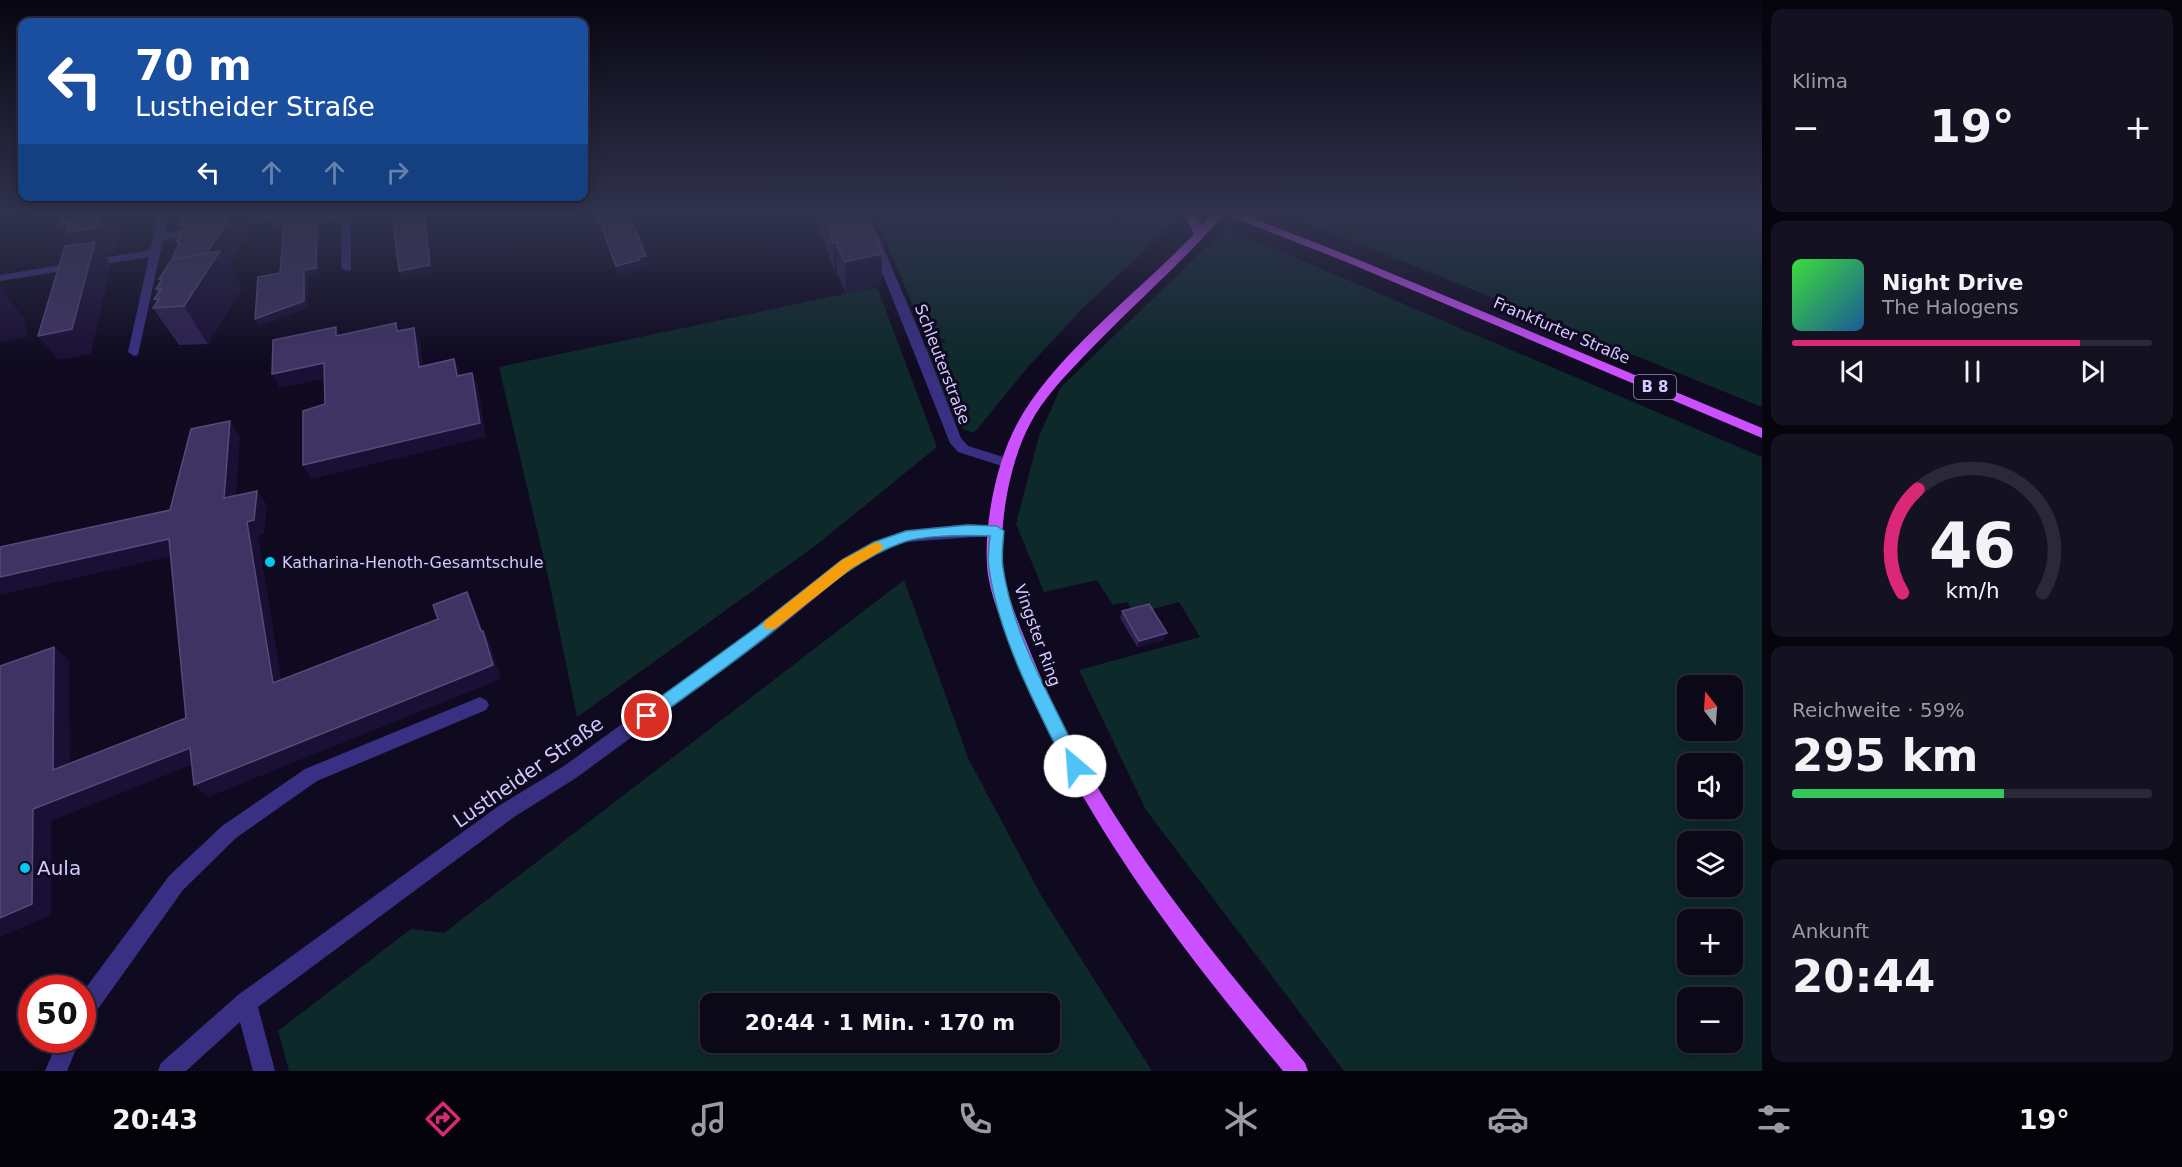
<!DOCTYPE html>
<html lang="de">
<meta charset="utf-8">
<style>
body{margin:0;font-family:"DejaVu Sans",sans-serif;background:#141121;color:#f1f3f6;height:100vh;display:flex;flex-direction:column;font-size:22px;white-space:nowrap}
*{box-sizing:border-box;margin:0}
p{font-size:20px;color:#9a9aa2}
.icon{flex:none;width:33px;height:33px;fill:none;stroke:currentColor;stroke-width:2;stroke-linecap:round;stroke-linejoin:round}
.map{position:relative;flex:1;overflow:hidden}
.side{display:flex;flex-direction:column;gap:9px;padding:9px;background:#06040d;width:420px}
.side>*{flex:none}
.hud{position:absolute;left:18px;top:18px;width:570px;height:183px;border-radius:12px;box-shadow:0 3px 15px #0003,0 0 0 2px #2b2937;background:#1a4fa0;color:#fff;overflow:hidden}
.needle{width:39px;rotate:343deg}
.fabs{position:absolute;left:1677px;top:675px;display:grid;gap:12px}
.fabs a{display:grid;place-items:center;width:66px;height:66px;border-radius:12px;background:#0b0818;box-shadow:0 3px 15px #0003,0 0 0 2px #2b2937;font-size:30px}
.speed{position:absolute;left:18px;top:975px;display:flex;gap:12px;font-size:30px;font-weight:700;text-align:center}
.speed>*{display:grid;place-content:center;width:78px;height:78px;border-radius:50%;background:#0b0818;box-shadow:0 3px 15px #0003,0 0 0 2px #2b2937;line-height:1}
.speed .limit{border:9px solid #d22;background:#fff;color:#111}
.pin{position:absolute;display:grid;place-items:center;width:51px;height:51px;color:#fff;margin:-26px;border:3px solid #fff;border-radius:50%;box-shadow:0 2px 6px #0007}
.me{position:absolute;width:66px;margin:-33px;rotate:333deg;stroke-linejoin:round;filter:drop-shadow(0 0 4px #0008)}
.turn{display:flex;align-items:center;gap:21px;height:126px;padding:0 18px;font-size:27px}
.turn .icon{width:78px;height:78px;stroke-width:2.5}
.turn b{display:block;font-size:42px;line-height:51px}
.lanes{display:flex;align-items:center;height:57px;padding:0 18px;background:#0003;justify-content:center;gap:30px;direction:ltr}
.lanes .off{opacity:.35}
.big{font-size:45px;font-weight:700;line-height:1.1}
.side .tile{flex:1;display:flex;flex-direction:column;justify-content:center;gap:9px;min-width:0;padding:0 21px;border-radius:12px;background:#141121}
.side .dial{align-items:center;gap:0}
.dial svg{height:156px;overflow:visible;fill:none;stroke:#2b2937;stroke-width:7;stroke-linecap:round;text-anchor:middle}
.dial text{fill:#f1f3f6;stroke:none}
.song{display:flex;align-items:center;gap:18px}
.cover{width:72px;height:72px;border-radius:9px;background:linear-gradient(135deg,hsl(120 70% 55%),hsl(210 70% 35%))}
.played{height:6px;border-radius:3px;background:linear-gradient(90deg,#db2777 80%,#2b2937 80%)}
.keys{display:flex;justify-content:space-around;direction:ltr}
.heat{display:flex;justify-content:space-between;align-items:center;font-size:33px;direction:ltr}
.charge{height:9px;border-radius:4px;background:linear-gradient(90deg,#34c759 59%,#2b2937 0)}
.trip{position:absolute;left:700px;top:993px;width:360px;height:60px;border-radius:12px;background:#0b0818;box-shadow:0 3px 15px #0003,0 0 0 2px #2b2937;font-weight:700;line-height:60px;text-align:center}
.tabs{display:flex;height:96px;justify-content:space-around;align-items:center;background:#04030a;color:#9a9aa2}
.tabs .icon{width:42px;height:42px}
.tabs .on{color:#db2777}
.tabs b{font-size:27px;color:#f1f3f6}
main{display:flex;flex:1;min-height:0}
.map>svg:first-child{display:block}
.green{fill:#0d292a;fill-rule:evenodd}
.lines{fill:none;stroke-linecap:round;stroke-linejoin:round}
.minor{fill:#393084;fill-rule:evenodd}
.major{fill:#cb50ff;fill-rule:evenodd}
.wall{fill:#2d2150}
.shaded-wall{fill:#1a1035}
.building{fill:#3f3363;stroke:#564a7b;stroke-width:1.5}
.route{fill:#4fc3f7;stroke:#337fa1;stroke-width:1.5}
.slow{fill:#f59e0b}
.poi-dot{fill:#00c9f4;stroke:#0f0a20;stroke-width:2}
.labels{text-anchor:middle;stroke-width:6;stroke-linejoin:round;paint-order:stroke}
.shield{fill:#0f0a20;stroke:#9890bc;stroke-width:1.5}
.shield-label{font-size:15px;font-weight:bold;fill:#d3c9ff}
.street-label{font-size:16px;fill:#d3c9ff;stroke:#0f0a20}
.poi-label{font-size:16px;fill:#d3c9ff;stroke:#0f0a20;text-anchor:start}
.near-street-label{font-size:20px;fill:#d3c9ff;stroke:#0f0a20}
.near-poi-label{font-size:20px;fill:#d3c9ff;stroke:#0f0a20;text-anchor:start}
</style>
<main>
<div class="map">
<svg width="1762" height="1071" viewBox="0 0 1762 1071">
<rect width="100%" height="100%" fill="#0f0a20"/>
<path class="green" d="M874 212H1095L1120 223 1137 212H1172L1174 215 1173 223 1082 309 1028 367 974 433 963 429 955 422 925 348 946 342 919 320Z
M1281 212H1762V407Z
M1226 228 1762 457V1071H1344L1146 810 1079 670 1200 637 1179 602 1134 614 1127 602 1113 605 1097 580 1044 592 1016 524 1039 436 1061 387ZM1688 686H1732V730H1688ZM1688 764H1732V808H1688ZM1688 842H1732V886H1688ZM1688 920H1732V964H1688ZM1688 998H1732V1042H1688Z
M877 287 937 447 815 546 577 717 549 581 499 367Z
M904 580 969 760 1042 897 1152 1071H289L278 1031 411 929 444 933ZM711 1004H1050V1042H711Z"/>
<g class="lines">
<path class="minor" d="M159 212H169L165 233 197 227 202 230 201 232 163 240 138 355 134 356 128 352 149 257 0 281V275L150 250Z
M277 212H305L314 217 351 213V270L347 271 341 268 342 219 313 223 295 215 229 227 224 224 229 221Z
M858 212H868L919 331 961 438 968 446 1013 460 1015 463 1013 466 1008 468 958 452 950 443Z
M968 524 1002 527 1004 531 1002 535 907 542 884 550 852 568 768 637 576 778 514 817 258 1007 275 1071H253L240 1022 186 1071H158L161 1063 238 995 500 805 564 766 756 627 842 560 874 542 906 530Z
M480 697 486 700 489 705 486 710 317 781 236 838 183 890 90 1020 82 1023V993L169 876 222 826 305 769Z
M58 1040H80L67 1071H45Z"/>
<path class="major" d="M1184 212H1194L1202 226 1214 212H1238L1352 257 1762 428V438L1344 261 1224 214C1182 263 1132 306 1087 353 1067 374 1044 397 1030 424 1009 463 997 531 1004 574 1009 604 1023 633 1034 661 1096 813 1200 939 1305 1063L1308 1071H1283C1179 946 1079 817 1019 665 1008 636 993 606 988 575 982 531 996 462 1017 424 1054 355 1140 291 1194 234Z"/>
</g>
<path class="wall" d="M185 212H245L252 225 229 266 242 288 208 344 179 345 153 308 157 303 154 299 158 293 156 289 160 282 159 279 174 259 173 257 178 246 176 242 180 237 178 234 181 229 178 225 186 214Z
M595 212H628L646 256 648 265 640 266 641 269 618 275Z
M818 212H865L882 285 846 293 837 274H835L819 226Z
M1733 212H1762V237Z
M1122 611 1164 640 1137 647 1120 618Z"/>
<path class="shaded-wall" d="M101 212H126L114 254 104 255 111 265 91 354 58 360 38 336 76 251 58 225 70 223Z
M185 212H245L252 225 229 266 242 288 208 344 184 306 193 224Z
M313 212H320V214L314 215Z
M424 212H425L433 272 402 278 399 271Z
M317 218 320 224 319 275 308 277 307 308 259 326 255 319 304 270Z
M284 225 288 232 277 234 274 227Z
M833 243H836L837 274H835Z
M882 254V285L846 293 845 262Z
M646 256 648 265 640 266 641 269 618 275 616 266 637 257Z
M0 288 24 318 27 337 0 342Z
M336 327 343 340 336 336Z
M414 328 420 341 425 381 419 367Z
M454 359 460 373 462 389 457 376Z
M324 363 332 377 280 388 272 374Z
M472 373 478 386 486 437 311 479 303 465Z
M230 421 240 436 235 512 224 498Z
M257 491 267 505 264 534 258 536 284 696 273 683 247 522Z
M169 539 181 554 0 595V577Z
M467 592 474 606 484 632 490 644 501 679 208 797 194 785 481 631Z
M1167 633 1164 640 1137 647 1139 641Z
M54 647 69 660 70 782 53 770Z
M190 748 204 760 51 821V915L0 937V918L33 809Z"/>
<path class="building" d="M62 212H101L96 228 67 232 70 223 58 225Z
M188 212H233L207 253 177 259 178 257H173L180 242H176L182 233 178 234 183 225H178Z
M283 212H295L309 218H317L316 268 304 270V301L255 319 258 277 280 273 284 225 274 227 275 214Z
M392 212H424L430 265 399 271Z
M596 212H628L646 256 637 257 639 260 616 266Z
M823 212H865L882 254 845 262 836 243H833Z
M95 242 72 329 38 336 65 246Z
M220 251 184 306 153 308 159 299H154L161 289H156L162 279H159L172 259Z
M396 323 397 331 414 328 419 367 454 359 457 376 472 373 480 423 303 465V411L325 404 324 363 272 374 273 340 336 327V336Z
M230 421 224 498 257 491 254 520 247 522 273 683 438 619 433 605 467 592 481 631H483L493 665 194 785 190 748 33 809 32 904 0 918V666L54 647 53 770 186 718 169 539 0 577V547L170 510 191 429Z
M1149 604 1167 633 1139 641 1122 611Z"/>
<linearGradient id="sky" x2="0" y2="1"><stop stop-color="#080612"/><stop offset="0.59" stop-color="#31334e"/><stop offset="1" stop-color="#31334e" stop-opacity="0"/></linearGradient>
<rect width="1762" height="362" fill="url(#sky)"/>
<path class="route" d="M968 525 997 526 1004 531C1003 543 1001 557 1003 568 1014 640 1054 702 1083 766L1081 772 1075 774 1069 772C1038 711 998 636 989 568 987 558 989 546 990 536 967 535 925 535 904 542 852 560 812 600 769 634 732 664 691 692 652 721L647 723 641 721 639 716 641 711 757 627 842 560 874 542 906 531Z"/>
<path class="slow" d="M876 542 881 544 883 547 881 551 852 568 775 629H765L763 625 765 621 842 560Z"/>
<g class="poi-dot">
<circle cx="270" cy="562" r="6"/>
<circle cx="25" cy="868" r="6"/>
</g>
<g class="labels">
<rect class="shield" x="1634" y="375" width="42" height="24" rx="4.5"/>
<g class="shield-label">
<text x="1655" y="392">B 8</text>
</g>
<g class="street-label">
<text transform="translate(1562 330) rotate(23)" y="6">Frankfurter Straße</text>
<text transform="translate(943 364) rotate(69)" y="6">Schleuterstraße</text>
<text transform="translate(1038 635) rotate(70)" y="6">Vingster Ring</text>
</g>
<g class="poi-label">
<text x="282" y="568">Katharina-Henoth-Gesamtschule</text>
</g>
<g class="near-street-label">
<text transform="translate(528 772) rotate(-35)" y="7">Lustheider Straße</text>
</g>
<g class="near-poi-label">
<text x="37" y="875">Aula</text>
</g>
</g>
</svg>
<div class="fabs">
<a><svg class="needle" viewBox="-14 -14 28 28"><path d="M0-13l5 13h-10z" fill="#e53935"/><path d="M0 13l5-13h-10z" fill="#9a9aa2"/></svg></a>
<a><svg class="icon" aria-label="sound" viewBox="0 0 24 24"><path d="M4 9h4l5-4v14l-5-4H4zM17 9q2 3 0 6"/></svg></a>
<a><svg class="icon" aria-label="layers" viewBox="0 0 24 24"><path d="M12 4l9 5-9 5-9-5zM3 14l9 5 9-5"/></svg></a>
<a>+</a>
<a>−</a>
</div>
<div class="speed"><div class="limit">50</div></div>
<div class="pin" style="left:647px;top:716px;background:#d93025"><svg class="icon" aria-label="arrive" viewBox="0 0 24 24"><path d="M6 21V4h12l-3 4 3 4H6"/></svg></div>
<svg class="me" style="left:1075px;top:766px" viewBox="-20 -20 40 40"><circle r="19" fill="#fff"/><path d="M0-13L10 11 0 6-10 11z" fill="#4fc3f7"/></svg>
<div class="trip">20:44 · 1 Min. · 170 m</div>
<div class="hud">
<div class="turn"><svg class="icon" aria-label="left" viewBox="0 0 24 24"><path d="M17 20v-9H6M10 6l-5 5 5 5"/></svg><div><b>70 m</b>Lustheider Straße</div></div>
<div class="lanes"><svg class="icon" aria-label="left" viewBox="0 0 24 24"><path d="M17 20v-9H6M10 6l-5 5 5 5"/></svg><svg class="icon off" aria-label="ahead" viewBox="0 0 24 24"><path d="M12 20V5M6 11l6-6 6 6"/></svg><svg class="icon off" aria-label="ahead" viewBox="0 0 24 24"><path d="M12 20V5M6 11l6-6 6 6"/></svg><svg class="icon off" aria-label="right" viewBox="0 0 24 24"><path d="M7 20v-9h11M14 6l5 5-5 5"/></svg></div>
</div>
</div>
<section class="side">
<div class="tile"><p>Klima</p>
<div class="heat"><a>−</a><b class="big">19°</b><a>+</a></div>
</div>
<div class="tile">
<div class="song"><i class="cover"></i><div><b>Night Drive</b><p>The Halogens</p></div></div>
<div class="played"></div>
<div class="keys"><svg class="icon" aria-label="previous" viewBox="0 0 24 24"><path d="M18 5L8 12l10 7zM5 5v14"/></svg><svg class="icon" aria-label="pause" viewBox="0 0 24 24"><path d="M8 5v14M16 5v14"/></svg><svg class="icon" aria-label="next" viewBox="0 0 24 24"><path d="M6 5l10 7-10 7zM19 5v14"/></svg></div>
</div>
<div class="tile dial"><svg viewBox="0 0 100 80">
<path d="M14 69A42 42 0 1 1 86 69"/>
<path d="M14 69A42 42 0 0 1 22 16" stroke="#db2777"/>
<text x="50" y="56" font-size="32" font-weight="700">46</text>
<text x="50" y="72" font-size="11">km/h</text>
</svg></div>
<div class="tile"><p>Reichweite · 59%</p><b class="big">295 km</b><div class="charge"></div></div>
<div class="tile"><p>Ankunft</p><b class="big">20:44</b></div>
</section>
</main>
<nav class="tabs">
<b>20:43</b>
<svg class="icon on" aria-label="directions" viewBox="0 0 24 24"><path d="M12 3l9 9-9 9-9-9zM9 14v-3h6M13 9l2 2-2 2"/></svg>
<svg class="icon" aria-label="music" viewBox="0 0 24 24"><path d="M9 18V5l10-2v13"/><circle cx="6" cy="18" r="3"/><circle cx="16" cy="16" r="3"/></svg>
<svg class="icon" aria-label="phone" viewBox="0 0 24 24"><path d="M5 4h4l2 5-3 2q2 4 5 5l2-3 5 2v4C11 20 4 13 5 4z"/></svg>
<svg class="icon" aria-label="climate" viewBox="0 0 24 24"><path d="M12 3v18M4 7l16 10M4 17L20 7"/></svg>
<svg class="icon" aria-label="car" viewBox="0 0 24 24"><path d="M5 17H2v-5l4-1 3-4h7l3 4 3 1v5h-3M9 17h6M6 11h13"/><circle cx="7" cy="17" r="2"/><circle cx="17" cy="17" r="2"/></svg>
<svg class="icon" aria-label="filters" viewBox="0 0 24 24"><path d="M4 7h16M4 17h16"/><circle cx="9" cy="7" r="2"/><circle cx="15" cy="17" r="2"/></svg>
<b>19°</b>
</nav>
